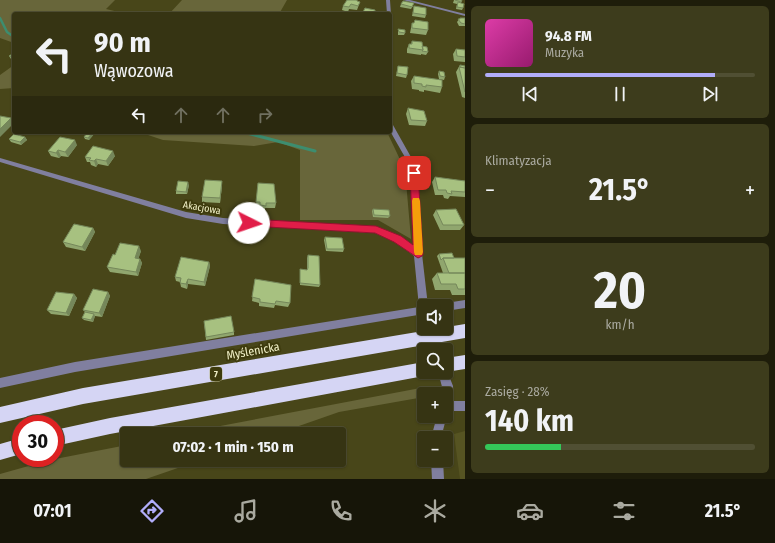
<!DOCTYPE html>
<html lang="pl">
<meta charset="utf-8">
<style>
body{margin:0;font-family:"Fira Sans Condensed",sans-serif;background:#3d3c1c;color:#f1f3f6;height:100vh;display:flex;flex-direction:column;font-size:15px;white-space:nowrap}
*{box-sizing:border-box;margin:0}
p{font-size:13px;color:#aaaaa0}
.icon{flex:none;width:22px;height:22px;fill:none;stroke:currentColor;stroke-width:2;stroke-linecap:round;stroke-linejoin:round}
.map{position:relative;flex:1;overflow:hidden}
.sheet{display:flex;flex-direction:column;gap:6px;padding:6px;background:#1e1d0a;width:310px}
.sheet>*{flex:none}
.top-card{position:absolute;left:12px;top:12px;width:380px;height:122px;border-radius:4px;box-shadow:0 1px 3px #0004,0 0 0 1px #504f33;background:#363413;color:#f1f3f6;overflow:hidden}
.fabs{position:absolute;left:417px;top:299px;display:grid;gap:8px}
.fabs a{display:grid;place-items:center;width:36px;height:36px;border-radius:4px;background:#363413;box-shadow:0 1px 3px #0004,0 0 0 1px #504f33;font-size:20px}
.speed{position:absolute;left:12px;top:415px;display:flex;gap:8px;font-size:20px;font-weight:700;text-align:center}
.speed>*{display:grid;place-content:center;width:52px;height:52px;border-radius:50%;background:#363413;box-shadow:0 1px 3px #0004,0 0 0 1px #504f33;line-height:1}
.speed .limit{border:6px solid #d22;background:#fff;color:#111}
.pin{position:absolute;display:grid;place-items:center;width:34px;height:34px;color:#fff;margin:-17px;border-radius:8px;box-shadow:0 2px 6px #0006}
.me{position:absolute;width:44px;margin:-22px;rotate:94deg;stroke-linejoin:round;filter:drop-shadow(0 0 3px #0008)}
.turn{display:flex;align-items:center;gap:14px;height:84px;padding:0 16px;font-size:18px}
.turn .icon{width:52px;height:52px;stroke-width:2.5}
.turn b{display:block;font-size:28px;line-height:34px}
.lanes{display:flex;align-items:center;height:38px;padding:0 16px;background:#0003;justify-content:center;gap:20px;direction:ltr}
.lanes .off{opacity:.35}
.big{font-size:30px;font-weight:700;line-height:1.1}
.sheet .widget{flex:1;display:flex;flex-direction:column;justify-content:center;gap:6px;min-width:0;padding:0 14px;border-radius:6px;background:#3d3c1c}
.sheet .dial{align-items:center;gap:0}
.dial b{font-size:52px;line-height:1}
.song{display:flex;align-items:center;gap:12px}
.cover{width:48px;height:48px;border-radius:6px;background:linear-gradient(135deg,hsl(320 70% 55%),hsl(320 70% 35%))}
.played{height:4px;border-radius:2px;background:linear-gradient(90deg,#b1adfa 85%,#504f33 85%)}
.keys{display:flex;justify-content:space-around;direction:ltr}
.heat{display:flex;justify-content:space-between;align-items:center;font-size:22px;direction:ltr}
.charge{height:6px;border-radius:3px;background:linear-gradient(90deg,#34c759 28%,#504f33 0)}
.trip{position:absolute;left:120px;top:427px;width:226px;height:40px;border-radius:4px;background:#363413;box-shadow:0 1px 3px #0004,0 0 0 1px #504f33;font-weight:700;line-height:40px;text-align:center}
.tabs{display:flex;height:64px;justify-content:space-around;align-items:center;background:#161508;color:#aaaaa0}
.tabs .icon{width:28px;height:28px}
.tabs .active{color:#b1adfa}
.tabs b{font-size:18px;color:#f1f3f6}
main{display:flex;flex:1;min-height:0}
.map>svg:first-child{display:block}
.built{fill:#565422}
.green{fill:#68663a}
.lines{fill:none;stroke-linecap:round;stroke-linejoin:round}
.stream-far1{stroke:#3d8d6f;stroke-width:2.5}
.stream{stroke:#3d8d6f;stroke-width:3}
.street{fill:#807f9f;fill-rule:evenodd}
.highway{fill:#d5d5f4;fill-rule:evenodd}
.wall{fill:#90a66e}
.shaded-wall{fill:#75875a}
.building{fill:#a7c180;stroke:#75875a}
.route{fill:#e11d48;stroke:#92132f}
.slow{fill:#f59e0b}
.labels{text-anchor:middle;stroke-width:4;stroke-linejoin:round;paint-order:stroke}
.shield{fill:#3e3b0d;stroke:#bbba8f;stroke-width:1}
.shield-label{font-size:9px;font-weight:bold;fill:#f1f0c7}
.street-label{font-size:10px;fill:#f1f0c7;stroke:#3e3b0d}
.near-street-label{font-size:12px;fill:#f1f0c7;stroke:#3e3b0d}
</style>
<main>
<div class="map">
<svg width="465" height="479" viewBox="0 0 465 479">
<rect width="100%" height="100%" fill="#484619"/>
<path class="built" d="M465 431V479H460L454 434Z"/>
<path class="green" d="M0 0H115L106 9 127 14H14V43L0 38Z
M182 0H287L279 14H218L211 12 208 14H169Z
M14 65V88L0 89V75Z
M139 132H387L405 170 411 239 378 220H300V150L278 142 254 146 163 140Z
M431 386 438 394H424V397L339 412 276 434H178Z
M127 445V460H201L146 479H0V474L50 460Z"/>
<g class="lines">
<path class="stream-far1" d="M0 18 7 32 14 37"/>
<path class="stream" d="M243 132 315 151"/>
<path class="street" d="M386 0H390L391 15 387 14Z
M403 0H410L465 14V16Z
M390 123 393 125 416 166 422 254 428 306H424V314L75 372 0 388V378L75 362 419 307 414 256 395 241 375 233 223 224 186 218 0 162V158L186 212 223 218 376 227 401 237 414 246 410 166 390 131Z
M465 300V308L446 311V306H442L446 303Z
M425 328H435L442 350H432Z
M446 368 453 386 454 401H465V411H451L450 414 447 415 441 438H431L437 416H446V394H444L438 372H446Z
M431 460H443L444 479H432Z"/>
<path class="highway" d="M465 324V338L83 404 0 423V407L83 388Z
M465 355V369L446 372H445L446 358Z
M424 362V372H430L429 374 424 376 110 434 55 446V430L110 418Z
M21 438V454L0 460V444Z"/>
</g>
<path class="wall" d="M454 0H462L461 3 463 8 462 10 456 9 457 4 453 3Z
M357 1 360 2 357 10 349 9 348 12 342 10 343 6Z
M401 4 413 6 411 9 400 7Z
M414 6 426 15 425 18 412 16Z
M460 18H465V26H459L457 22Z
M415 20 428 30 426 35 410 33 412 23H414Z
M398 29 405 33 404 35H398Z
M412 41 422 46 428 52 426 55 421 54V55L407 53V49L409 44H411Z
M456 49 465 50V62L454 61 453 54Z
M14 53V60L11 59 9 56Z
M460 65 465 68V98L462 97 456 72Z
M398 66 407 75 406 78 396 76Z
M439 71 445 77 444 80 439 79 438 74Z
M414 76 442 87 440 93 424 90V92L419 91V90L412 89 411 81Z
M408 108 427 121 425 126 409 125 406 114Z
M26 132H49L46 135Z
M79 132H94L95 133 89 140 85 139 84 137 86 135 80 134Z
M25 137 27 140 21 145 11 142 9 139Z
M77 145 68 157 61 156 59 158 51 156 48 151Z
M115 156 108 166 98 164 96 167 91 165 90 162H87L85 157Z
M435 177 465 181V197L450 196 448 199 444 198 443 195H435L432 182Z
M222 181V186L220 203 202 202V197Z
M258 183 276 203 275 208H265V210H260V207H256Z
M189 185 187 194H176V191Z
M373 209 390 216 388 218 373 217 372 211Z
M436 210 464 225 460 230H440L433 215Z
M93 228 95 232 85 251 66 247 63 242Z
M325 237 344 249 343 252 326 251 324 240Z
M141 251 138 259H140L142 263 138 276 110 272 107 267 115 255Z
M439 254 454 258H465V295H452L450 290H435L432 279 437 273H443L437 256Z
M308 255 320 285 319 287 300 285V269L307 270V258Z
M209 262 210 266 205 286 188 284 187 289 181 287 180 282 176 281 175 277Z
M255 279 290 303 288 307 275 305 274 308 259 306V303L252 301Z
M108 292 110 296 102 317 95 316 93 322 84 320 82 318 85 312 83 310Z
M74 294 77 298 69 316 51 314 47 310Z
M204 321 234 332V335L206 340Z"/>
<path class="shaded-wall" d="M11 118 14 123 0 137V129Z
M45 132H49L46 135Z
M93 132H94L95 133 89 140 88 138Z
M25 137 27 140 21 145 20 142Z
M75 140 77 145 68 157 65 152Z
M58 150 61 156 59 158 56 153Z
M113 151 115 156 108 166 106 161Z
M96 159 98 164 96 167 94 161Z
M222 181V186L220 203V198Z
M188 182 189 185 187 194 186 192Z
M93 228 95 232 85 251 82 247Z
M139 246 141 251 137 263 135 258Z
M140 259 142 263 138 276 136 272Z
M209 262 210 266 205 286 204 282Z
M188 279V284L187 289 186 284Z
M108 292 110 296 102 317 99 313Z
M74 294 77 298 69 316 66 313Z
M94 314 95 316 93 322 91 320Z"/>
<path class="building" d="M347 0H357V1L360 2 358 6 351 4 349 7 343 6Z
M455 0H462L461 2Z
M403 1 414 3 412 7 401 4Z
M458 2 464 4 463 8 457 7Z
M414 6 426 8V15L413 13Z
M365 8 375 10V12L377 13V14H362Z
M460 18H465V24L461 23 458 19H460Z
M415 20 428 22V30L412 28V23H414Z
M398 29 405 30V33L399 32Z
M412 41 422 42 423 50 409 48V44H412Z
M422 46 427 47 428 52 422 51 423 50Z
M456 49 465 50V57L457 56Z
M14 53V58L9 56Z
M460 65 465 66V68L460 67Z
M398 66 408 67 407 75 397 73Z
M459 67 465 68V92Z
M439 71 444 72 445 77 440 76Z
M414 76 442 80V87L426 85V87L422 86V84L414 83Z
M408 108 424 111 427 121 411 120Z
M0 116 11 118 0 129Z
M83 132H93L88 138 84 137 87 133Z
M14 134 25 137 20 142 9 139Z
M60 137 75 140 65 152 58 150 56 153 48 151Z
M93 146 113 151 106 161 96 159 94 161 89 160 91 158 85 157Z
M435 177 465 181V192L451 191 452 194 447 193 446 190H438Z
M205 180 222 181 220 198 202 197Z
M178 181 188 182 186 192 176 191Z
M258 183 274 184 276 203H266V206L260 205V202H256Z
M373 209 389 210 390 216 374 215Z
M456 209 464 225H443L436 210Z
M74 224 93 228 82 247 63 242Z
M325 237 342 238 344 249H327Z
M120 243 139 246 135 258 140 259 136 272 107 267 113 254 115 255Z
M452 253 454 258H443L441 260 439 254Z
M308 255 319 256 320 285 300 283V269L307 270 308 268Z
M181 257 209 262 204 282 188 279 186 284 180 283 181 278 175 277Z
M443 258H465V273H449Z
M437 273H465V289H458L456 284H441Z
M255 279 291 285 290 303 276 301 275 304 260 302V299L252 297Z
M93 289 108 292 99 313 83 310Z
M56 292 74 294 66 313 47 310Z
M85 312 94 314 91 320 82 318Z
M231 316 234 332 206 337 204 321Z"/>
<path class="route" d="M414 170 418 173 423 254 422 256 418 258 394 242 375 233 249 226 245 223 249 219 376 226 401 236 413 245 410 173Z"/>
<path class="slow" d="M413 198H419L420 201 423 252 422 255H415L414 252 412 201Z"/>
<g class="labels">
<rect class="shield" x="210" y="367" width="12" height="14" rx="3"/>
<g class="shield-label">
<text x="216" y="377">7</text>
</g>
<g class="street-label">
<text transform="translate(202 207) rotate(10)" y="4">Akacjowa</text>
</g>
<g class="near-street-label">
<text transform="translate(253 351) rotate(-10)" y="4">Myślenicka</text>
</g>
</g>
</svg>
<div class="fabs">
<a><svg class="icon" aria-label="sound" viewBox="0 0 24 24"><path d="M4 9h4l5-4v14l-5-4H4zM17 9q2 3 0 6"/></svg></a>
<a><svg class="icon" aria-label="search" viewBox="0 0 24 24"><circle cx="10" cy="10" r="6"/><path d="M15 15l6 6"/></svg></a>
<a>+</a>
<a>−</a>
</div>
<div class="speed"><div class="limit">30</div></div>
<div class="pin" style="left:414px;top:173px;background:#d93025"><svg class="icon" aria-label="arrive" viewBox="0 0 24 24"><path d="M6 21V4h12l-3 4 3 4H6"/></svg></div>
<svg class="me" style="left:249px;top:223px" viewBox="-20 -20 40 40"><circle r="19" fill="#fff"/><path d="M0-13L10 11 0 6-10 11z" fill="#e11d48"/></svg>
<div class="trip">07:02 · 1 min · 150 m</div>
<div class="top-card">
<div class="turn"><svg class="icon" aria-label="left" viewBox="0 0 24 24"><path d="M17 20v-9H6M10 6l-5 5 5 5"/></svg><div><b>90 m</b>Wąwozowa</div></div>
<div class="lanes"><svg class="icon" aria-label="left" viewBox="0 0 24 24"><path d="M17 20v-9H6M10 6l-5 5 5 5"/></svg><svg class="icon off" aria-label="ahead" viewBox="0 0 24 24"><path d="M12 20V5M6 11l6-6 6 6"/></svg><svg class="icon off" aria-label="ahead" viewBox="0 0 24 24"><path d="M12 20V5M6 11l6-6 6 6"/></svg><svg class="icon off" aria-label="right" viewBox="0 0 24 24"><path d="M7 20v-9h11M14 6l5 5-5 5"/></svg></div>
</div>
</div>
<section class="sheet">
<div class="widget">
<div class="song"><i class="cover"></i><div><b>94.8 FM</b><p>Muzyka</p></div></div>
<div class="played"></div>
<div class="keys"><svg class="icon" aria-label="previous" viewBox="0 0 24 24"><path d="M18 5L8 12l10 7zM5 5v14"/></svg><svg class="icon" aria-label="pause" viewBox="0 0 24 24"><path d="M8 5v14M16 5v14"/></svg><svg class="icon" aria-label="next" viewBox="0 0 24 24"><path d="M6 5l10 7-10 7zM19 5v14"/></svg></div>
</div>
<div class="widget"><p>Klimatyzacja</p>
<div class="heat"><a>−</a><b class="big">21.5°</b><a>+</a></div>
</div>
<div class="widget dial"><b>20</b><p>km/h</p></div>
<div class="widget"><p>Zasięg · 28%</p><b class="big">140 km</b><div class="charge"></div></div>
</section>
</main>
<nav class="tabs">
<b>07:01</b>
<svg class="icon active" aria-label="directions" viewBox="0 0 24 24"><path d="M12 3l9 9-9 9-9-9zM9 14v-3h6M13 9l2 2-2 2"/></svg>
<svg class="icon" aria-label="music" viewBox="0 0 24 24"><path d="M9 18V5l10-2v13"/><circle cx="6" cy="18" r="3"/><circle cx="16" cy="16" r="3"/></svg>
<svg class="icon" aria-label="phone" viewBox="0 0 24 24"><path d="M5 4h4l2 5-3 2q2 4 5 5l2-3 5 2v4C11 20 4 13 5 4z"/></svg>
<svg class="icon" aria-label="climate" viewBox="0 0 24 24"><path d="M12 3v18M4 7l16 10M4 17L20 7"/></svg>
<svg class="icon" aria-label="car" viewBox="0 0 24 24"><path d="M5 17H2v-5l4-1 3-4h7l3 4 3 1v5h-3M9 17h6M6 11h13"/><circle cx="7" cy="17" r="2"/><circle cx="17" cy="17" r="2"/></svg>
<svg class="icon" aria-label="filters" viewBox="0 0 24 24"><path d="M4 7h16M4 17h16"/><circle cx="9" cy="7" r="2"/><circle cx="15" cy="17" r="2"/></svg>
<b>21.5°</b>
</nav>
